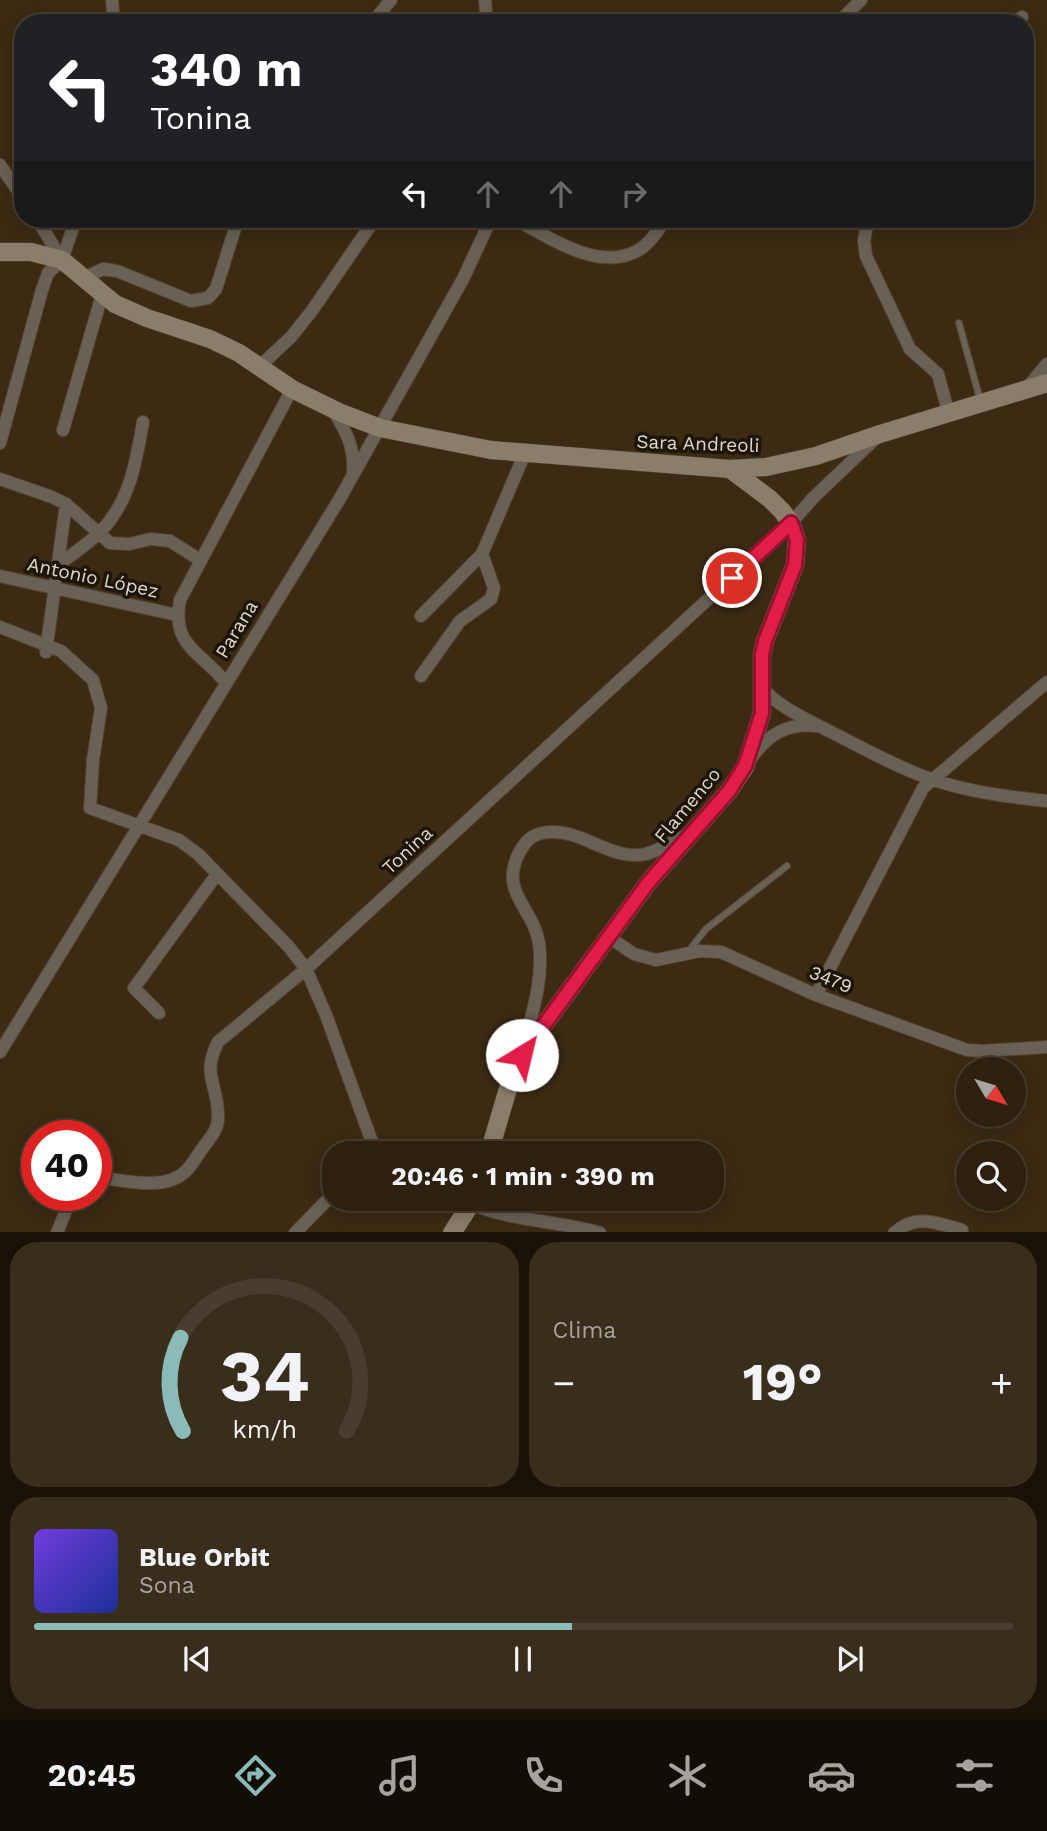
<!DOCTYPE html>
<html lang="es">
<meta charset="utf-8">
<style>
body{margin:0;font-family:"Work Sans",sans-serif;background:#392d1c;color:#f1f3f6;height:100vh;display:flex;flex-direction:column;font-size:26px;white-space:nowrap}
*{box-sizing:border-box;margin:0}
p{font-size:23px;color:#a7a39e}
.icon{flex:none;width:38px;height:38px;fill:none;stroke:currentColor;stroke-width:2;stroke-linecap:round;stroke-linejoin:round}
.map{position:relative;height:1232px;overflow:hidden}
.panel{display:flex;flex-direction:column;gap:10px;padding:10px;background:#191208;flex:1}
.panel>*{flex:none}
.guide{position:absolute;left:14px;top:14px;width:1020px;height:214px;border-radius:28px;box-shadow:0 4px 18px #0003,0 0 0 2px #483e2e;background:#202124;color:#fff;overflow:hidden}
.needle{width:46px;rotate:128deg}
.controls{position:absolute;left:956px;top:1057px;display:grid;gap:14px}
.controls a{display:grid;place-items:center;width:70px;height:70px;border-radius:50%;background:#2d200e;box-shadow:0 4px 18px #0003,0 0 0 2px #483e2e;font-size:35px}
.speed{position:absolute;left:21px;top:1120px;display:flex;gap:14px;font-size:35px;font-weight:700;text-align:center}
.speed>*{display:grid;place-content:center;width:91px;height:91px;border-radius:50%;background:#2d200e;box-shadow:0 4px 18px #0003,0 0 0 2px #483e2e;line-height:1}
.speed .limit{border:10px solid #d22;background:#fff;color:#111}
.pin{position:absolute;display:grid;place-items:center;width:60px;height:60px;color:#fff;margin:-30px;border:4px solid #fff;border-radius:50%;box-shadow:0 2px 7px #0007}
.me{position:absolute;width:77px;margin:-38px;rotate:36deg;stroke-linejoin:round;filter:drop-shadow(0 0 5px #0008)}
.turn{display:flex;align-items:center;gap:24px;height:147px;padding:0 21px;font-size:32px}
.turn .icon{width:91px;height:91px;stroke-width:2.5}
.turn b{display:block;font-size:49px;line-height:60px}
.lanes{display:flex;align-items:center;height:66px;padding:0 21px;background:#0003;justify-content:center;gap:35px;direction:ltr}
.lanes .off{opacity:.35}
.big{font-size:52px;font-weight:700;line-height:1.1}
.panel .tile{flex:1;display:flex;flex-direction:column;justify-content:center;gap:10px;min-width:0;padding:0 24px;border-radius:28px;background:#392d1c}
.panel .dial{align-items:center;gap:0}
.dial svg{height:182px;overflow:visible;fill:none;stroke:#483e2e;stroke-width:7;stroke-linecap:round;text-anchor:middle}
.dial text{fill:#f1f3f6;stroke:none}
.song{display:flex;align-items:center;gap:21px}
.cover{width:84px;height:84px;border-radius:10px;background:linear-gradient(135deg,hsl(260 70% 55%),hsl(230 70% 35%))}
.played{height:7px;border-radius:4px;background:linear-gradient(90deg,#8bbbb9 55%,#483e2e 55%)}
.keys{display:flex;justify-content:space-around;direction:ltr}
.heat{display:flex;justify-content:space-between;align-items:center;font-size:38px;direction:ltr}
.panel .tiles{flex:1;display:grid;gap:10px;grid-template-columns:1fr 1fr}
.tile:last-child{grid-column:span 2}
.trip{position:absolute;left:322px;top:1141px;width:402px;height:70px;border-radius:28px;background:#2d200e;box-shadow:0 4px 18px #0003,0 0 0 2px #483e2e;font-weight:700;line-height:70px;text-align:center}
.tabs{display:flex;height:112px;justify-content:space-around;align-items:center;background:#120d06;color:#a7a39e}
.tabs .icon{width:49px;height:49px}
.tabs .active{color:#8bbbb9}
.tabs b{font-size:32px;color:#f1f3f6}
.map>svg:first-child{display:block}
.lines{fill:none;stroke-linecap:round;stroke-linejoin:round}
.lane-casing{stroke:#56452f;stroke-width:8}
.street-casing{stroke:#56452f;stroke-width:14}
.secondary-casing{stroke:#56452f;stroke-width:19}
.lane{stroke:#696156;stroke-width:6}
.street{stroke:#696156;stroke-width:12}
.secondary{stroke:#8a7e6b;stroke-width:18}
.route-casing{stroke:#92132f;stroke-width:18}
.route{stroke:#e11d48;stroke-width:12}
.labels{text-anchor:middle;stroke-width:7;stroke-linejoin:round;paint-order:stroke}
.street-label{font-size:19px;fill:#e0d5c7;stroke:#1c150a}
</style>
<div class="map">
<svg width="1047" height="1233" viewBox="0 0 1047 1233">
<rect width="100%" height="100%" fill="#3c2a12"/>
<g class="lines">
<g class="lane-casing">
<path id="lane" d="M959 323 981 403
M687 953 706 929 787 866"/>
</g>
<g class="street-casing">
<path id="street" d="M112 0 114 23
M485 0 487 23
M372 23 391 0
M838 23 861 0
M1013 23 1022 17
M0 165 23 198
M37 219 62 260
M515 219C548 237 598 272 637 251 650 244 658 230 666 219
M868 219 864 241 866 256 910 349 938 374 949 415
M84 278 103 269 117 271 191 301 208 298 216 289 238 219
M260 366 291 337 311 312 375 219
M1027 388 1047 364
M332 408C345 430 355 446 353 472
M63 430 102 295
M0 443 42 290 48 273 62 260 76 219
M0 479 52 497 66 504 110 543 129 544 151 539 170 541 200 560
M57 566C71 555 88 544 100 532 130 502 136 462 143 422
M0 576 177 615
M421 616 482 554 525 453
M0 627 61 651 93 680 101 708 93 760 90 808 179 840 198 854 289 947 306 969 326 1015 376 1153
M46 652 66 504
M421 676 460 621 491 599 494 588 482 554
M226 683C201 651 171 647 180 600L292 389
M762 688C779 707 806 719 829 731 863 748 896 767 931 779 968 792 1009 797 1047 801
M752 757C769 734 787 723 816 726
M607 936 634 954 656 960 700 951 721 952 816 995 967 1050 983 1051 1047 1047
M816 995 923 788 1047 682
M159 1013 134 988 217 874
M523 1048C532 1014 544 979 539 943 533 907 499 893 519 853 525 842 530 836 542 833 579 825 609 862 646 854 659 850 673 842 685 836
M0 1052 339 500 463 279 491 219
M96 1177C123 1180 165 1192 186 1171 192 1165 197 1156 202 1149 210 1138 219 1129 218 1116 218 1083 201 1076 218 1042L306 969 791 523 813 498 875 439
M461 1199C505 1222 553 1219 600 1233
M57 1233 72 1195
M295 1233 334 1193
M894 1233C916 1213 937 1223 962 1230"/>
</g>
<g class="secondary-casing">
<path id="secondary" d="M0 252H31L62 260 115 304 147 318 210 339 239 353 292 389 341 413 380 428 491 450 730 469 766 467 816 456 880 434 1047 383
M489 1153 510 1082 522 1055 648 883 729 791 745 767 762 713V655L765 641 795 565 797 540 791 523 782 511 770 499 730 469
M452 1233 474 1199"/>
</g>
<use href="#lane" class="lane"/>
<use href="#street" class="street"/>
<use href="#secondary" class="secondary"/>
</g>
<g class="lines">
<g class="route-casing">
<path id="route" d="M522 1055 648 883 729 791 745 766 762 713V655L765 641 795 565 797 540 791 523 732 578"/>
</g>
<use href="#route" class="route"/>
</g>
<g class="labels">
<g class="street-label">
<text transform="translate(698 443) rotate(2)" y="7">Sara Andreoli</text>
<text transform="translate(93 577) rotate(12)" y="7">Antonio López</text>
<text transform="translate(236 629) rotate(-59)" y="7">Parana</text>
<text transform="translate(687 805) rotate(-50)" y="7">Flamenco</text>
<text transform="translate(407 850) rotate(-43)" y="7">Tonina</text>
<text transform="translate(831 979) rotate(22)" y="7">3479</text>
</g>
</g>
</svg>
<div class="controls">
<a><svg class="needle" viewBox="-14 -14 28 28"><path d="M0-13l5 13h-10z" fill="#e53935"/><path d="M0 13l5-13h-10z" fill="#a7a39e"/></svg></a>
<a><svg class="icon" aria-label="search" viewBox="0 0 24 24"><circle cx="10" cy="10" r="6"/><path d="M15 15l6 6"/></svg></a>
</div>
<div class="speed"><div class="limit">40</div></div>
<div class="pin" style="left:732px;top:578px;background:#d93025"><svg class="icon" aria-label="arrive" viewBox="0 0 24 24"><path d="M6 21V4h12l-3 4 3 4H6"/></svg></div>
<svg class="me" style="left:522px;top:1055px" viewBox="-20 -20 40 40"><circle r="19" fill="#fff"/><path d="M0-13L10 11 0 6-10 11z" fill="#e11d48"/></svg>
<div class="trip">20:46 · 1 min · 390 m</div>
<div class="guide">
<div class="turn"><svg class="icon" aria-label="left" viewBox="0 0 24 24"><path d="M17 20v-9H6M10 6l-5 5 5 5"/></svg><div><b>340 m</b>Tonina</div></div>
<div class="lanes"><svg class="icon" aria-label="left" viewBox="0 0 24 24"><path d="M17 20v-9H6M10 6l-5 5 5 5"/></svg><svg class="icon off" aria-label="ahead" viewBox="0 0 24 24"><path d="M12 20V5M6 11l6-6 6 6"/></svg><svg class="icon off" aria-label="ahead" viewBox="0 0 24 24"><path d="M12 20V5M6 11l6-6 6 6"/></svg><svg class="icon off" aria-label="right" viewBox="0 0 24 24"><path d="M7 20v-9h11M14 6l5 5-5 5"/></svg></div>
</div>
</div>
<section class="panel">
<div class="tiles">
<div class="tile dial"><svg viewBox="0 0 100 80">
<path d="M14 69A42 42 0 1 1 86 69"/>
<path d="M14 69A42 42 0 0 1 13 28" stroke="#8bbbb9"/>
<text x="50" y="56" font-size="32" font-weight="700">34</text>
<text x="50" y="72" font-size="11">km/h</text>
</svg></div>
<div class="tile"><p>Clima</p>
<div class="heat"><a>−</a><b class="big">19°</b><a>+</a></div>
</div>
<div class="tile">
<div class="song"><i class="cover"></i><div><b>Blue Orbit</b><p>Sona</p></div></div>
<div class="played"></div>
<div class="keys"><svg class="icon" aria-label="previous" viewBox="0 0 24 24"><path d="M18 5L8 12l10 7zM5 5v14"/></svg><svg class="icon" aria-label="pause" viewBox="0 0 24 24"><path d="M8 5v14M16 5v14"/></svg><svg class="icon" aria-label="next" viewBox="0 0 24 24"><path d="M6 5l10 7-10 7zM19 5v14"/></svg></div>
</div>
</div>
</section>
<nav class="tabs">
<b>20:45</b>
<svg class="icon active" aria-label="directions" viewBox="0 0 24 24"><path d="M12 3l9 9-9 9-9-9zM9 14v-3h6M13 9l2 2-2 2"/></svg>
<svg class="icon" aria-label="music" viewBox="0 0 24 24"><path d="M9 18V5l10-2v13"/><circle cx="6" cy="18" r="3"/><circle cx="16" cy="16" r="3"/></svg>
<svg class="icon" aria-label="phone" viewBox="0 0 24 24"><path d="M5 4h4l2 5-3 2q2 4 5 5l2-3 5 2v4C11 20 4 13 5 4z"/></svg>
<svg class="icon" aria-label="climate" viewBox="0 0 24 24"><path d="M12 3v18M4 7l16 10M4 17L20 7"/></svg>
<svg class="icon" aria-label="car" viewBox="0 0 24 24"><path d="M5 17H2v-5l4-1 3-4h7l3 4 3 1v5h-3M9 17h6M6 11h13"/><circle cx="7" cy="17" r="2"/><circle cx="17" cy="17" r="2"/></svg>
<svg class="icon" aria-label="filters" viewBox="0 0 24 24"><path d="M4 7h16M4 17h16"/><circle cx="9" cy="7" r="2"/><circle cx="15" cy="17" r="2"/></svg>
</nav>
